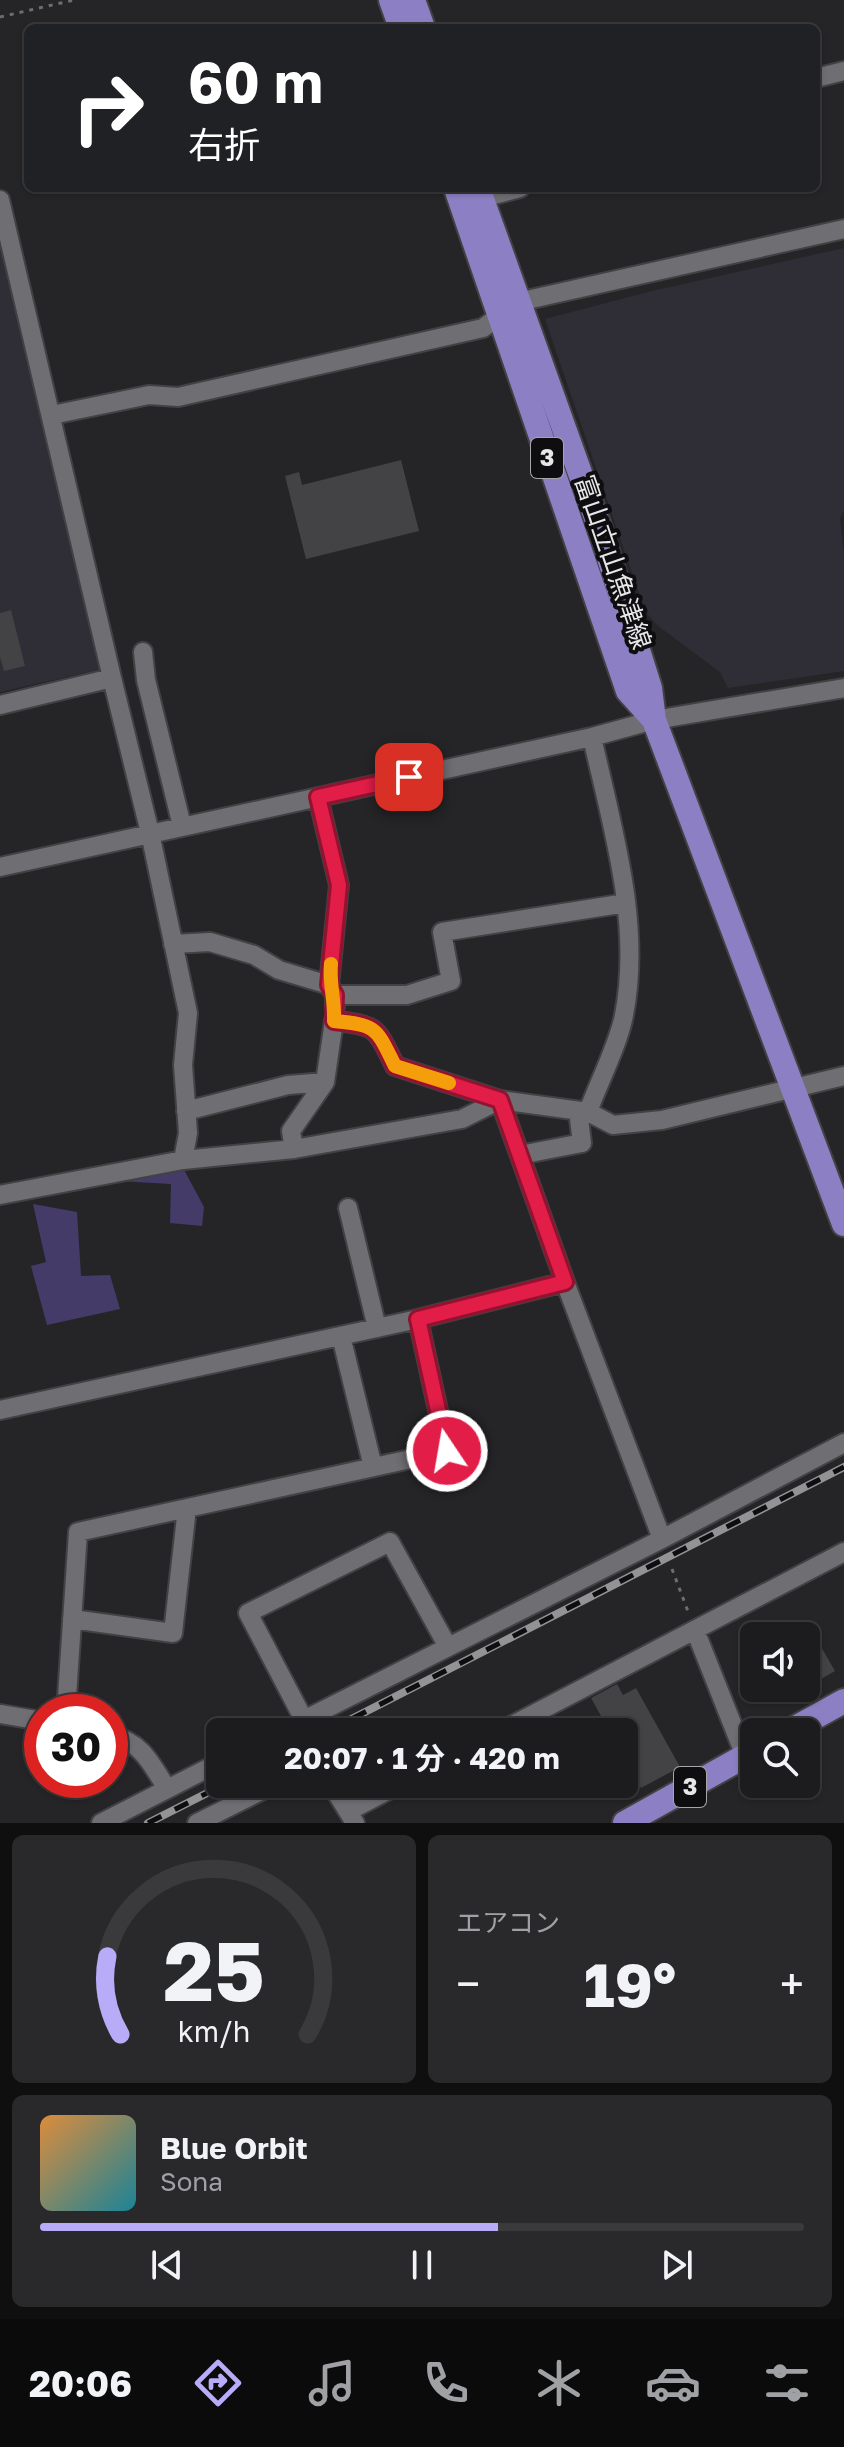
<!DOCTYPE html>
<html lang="ja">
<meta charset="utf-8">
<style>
body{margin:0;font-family:"Golos Text","Noto Sans JP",sans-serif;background:#29292b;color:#f1f3f6;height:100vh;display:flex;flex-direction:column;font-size:30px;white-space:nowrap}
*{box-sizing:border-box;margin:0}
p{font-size:26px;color:#a0a1a4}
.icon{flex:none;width:44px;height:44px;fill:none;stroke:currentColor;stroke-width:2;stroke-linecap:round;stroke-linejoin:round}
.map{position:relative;height:1823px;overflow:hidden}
.sheet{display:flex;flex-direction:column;gap:12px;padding:12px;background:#0f0f10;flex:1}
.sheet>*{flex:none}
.hud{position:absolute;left:24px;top:24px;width:796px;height:168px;border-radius:12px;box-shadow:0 2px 6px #0004,0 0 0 2px #3a3a3c;background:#202124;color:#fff;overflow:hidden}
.controls{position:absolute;left:740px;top:1622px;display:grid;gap:16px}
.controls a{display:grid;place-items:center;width:80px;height:80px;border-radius:12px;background:#1c1c1e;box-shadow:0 2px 6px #0004,0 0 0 2px #3a3a3c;font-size:40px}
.speed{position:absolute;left:24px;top:1694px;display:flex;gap:16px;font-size:40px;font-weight:700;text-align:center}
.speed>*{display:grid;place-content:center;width:104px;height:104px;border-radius:50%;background:#1c1c1e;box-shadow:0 2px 6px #0004,0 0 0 2px #3a3a3c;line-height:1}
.speed .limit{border:12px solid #d22;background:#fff;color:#111}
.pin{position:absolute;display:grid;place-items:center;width:68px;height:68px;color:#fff;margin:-34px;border-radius:16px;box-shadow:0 4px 12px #0006}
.me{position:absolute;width:88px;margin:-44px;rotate:348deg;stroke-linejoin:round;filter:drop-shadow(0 0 6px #0008)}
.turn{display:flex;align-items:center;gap:28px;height:168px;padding:0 32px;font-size:36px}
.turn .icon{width:104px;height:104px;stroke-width:2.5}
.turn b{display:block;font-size:56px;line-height:68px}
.big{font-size:60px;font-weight:700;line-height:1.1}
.sheet .tile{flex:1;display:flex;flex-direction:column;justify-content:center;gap:12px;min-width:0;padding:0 28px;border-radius:12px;background:#29292b}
.sheet .dial{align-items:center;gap:0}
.dial svg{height:208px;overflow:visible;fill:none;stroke:#3a3a3c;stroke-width:7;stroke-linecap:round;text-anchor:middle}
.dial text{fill:#f1f3f6;stroke:none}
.song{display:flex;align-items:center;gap:24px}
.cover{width:96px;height:96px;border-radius:12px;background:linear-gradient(135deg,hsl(30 70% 55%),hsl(190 70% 35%))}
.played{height:8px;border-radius:4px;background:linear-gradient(90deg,#b8abf7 60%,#3a3a3c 60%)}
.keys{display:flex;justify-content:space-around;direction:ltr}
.heat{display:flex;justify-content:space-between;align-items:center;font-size:44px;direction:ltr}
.sheet .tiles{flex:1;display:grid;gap:12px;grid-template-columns:1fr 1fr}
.tile:last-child{grid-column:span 2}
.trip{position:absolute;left:206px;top:1718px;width:432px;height:80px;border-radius:12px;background:#1c1c1e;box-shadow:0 2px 6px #0004,0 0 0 2px #3a3a3c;font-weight:700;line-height:80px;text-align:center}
.tab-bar{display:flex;height:128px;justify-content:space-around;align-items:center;background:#0b0b0c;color:#a0a1a4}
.tab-bar .icon{width:56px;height:56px}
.tab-bar .active{color:#b8abf7}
.tab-bar b{font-size:36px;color:#f1f3f6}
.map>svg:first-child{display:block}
.built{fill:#2f2e37}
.green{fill:#443b69}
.building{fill:#434346}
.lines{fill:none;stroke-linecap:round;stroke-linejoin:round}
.minor-casing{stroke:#424245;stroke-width:22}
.major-casing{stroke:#424245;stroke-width:28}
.path{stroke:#6e6e71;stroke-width:3;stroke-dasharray:4 6;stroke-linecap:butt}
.minor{stroke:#6f6f73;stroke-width:18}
.major{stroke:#8d7fc3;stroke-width:24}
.rail-casing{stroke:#939295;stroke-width:8}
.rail{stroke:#0e0e10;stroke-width:5;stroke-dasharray:15;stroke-linecap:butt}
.route-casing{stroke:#92132f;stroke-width:20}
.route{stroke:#e11d48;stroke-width:14}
.slow{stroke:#f59e0b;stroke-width:14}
.labels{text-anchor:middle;stroke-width:8;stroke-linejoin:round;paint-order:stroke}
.shield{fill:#0e0e10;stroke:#a6a5a8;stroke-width:2}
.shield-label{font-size:24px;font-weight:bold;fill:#e7e6e9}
.street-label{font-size:26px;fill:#e7e6e9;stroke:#0e0e10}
</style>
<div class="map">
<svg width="844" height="1823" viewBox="0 0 844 1823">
<rect width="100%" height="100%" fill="#252528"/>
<path class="built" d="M0 226 102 669 0 692Z
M844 248V511L840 518 844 556V671L728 688 720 672 658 626 645 611 545 319 652 291Z"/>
<path class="green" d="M182 1166 204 1207 202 1226 170 1223 171 1184 118 1181Z
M33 1204 77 1212 81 1276 110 1275 120 1309 47 1325 31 1266 46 1262Z"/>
<path class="building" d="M401 460 419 531 306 559 285 476 299 472 302 485Z
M11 610 25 666 4 671 0 657V613Z
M820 1645 835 1671 821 1679 806 1653Z
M617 1684 623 1695 636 1688 680 1767 641 1788 624 1758V1732H610L591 1698Z"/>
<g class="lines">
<g class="minor-casing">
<path id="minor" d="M816 78 844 71
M482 198 520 188
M0 200 112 678 0 705
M52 415 149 395 178 397 483 328 518 302 844 229
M143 652 146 680 182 826
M112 678 150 833 188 1013 183 1065 188 1133 183 1160
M318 797 339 885 329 985 335 995V1006
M0 867 592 737 654 720 844 688
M173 944 210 942 254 955 279 970 329 985
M335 995H407L451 981 442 932 626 903
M500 1100 565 1282 662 1539
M186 1111 288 1085 325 1082
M588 1112C598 1084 619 1043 624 1015 642 923 612 827 592 737
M294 1149 291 1131 325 1082 334 1021C378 1025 376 1028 395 1066L500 1100 588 1112 613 1125 662 1120 844 1076
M520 1155 582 1143 578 1111
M0 1195 183 1160 294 1149 462 1119 500 1100
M348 1208 377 1328
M341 1336 373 1467
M0 1410 418 1319 565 1282
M72 1619 173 1633 187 1508
M695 1630 745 1756
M66 1712 78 1532 447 1451 418 1319
M0 1714 42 1721
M304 1720 248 1613 390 1542 448 1647
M280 1732 662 1539 844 1443
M499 1732 844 1552
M110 1735C141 1741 151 1763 167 1789
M331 1784 355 1823
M349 1811 400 1784
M101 1823 220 1762
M197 1823 275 1784"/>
</g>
<g class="major-casing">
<path id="major" d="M391 0 401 28
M413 0 423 28
M456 188 628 691 654 720
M478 188 599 526 650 688 654 720 844 1224
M788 1732 844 1701
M625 1823 754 1751"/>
</g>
<path class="path" d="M0 17 74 0
M672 1569 689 1614"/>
<use href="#minor" class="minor"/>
<use href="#major" class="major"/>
<g class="rail-casing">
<path id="rail" d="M326 1732 844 1467
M148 1823 225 1784"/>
</g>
<use href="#rail" class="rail"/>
</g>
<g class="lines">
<g class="route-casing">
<path id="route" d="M409 777 318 797 339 885 329 985 335 995 334 1021C378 1025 376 1028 395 1066L500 1100 565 1282 418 1319 447 1451"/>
</g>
<use href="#route" class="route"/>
<path class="slow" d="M331 964C329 984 335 1000 334 1021 378 1025 376 1028 395 1066L449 1083"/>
</g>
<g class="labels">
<g class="shield">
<rect x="531" y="438" width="32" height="40" rx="6"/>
<rect x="674" y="1767" width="32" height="40" rx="6"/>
</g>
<g class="shield-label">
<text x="547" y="466">3</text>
<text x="690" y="1795">3</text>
</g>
<g class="street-label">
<text transform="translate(613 562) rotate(71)" y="9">富山立山魚津線</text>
</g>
</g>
</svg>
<div class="controls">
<a><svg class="icon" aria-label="sound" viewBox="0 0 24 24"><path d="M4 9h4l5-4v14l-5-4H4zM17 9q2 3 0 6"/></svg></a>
<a><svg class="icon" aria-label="search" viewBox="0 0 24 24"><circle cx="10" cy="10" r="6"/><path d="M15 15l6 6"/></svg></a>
</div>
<div class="speed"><div class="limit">30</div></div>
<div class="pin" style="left:409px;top:777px;background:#d93025"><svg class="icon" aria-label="arrive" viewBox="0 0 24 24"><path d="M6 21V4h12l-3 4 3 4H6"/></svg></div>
<svg class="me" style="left:447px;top:1451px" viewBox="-20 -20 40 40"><circle r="17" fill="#e11d48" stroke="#fff" stroke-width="3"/><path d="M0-11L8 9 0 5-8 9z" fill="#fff"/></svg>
<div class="trip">20:07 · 1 分 · 420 m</div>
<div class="hud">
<div class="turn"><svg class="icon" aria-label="right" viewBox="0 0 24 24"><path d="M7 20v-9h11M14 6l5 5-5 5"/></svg><div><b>60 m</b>右折</div></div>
</div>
</div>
<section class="sheet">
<div class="tiles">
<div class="tile dial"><svg viewBox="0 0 100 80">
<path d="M14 69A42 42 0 1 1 86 69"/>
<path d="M14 69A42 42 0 0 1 9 39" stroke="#b8abf7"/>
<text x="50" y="56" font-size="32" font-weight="700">25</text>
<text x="50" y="72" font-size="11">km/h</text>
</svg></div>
<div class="tile"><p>エアコン</p>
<div class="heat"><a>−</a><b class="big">19°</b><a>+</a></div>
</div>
<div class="tile">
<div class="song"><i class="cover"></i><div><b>Blue Orbit</b><p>Sona</p></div></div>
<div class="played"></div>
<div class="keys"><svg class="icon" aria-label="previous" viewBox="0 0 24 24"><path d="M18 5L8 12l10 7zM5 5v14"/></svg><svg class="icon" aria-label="pause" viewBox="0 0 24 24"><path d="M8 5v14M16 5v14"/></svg><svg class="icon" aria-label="next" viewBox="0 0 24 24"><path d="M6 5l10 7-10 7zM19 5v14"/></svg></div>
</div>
</div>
</section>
<nav class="tab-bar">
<b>20:06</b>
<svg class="icon active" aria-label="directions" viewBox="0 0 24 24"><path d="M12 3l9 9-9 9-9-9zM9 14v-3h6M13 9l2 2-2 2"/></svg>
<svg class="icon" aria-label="music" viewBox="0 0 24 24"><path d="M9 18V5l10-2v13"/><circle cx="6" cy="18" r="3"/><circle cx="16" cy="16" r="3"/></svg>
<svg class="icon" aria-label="phone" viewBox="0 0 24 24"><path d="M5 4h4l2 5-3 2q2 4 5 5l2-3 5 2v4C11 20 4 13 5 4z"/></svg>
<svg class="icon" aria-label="climate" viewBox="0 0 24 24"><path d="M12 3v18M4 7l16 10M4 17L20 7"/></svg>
<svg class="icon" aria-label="car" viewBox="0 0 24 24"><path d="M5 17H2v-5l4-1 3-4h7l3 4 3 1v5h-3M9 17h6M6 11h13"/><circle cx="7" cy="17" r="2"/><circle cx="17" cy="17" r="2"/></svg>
<svg class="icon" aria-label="filters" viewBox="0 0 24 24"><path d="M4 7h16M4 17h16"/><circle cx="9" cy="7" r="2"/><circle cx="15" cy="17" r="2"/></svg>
</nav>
